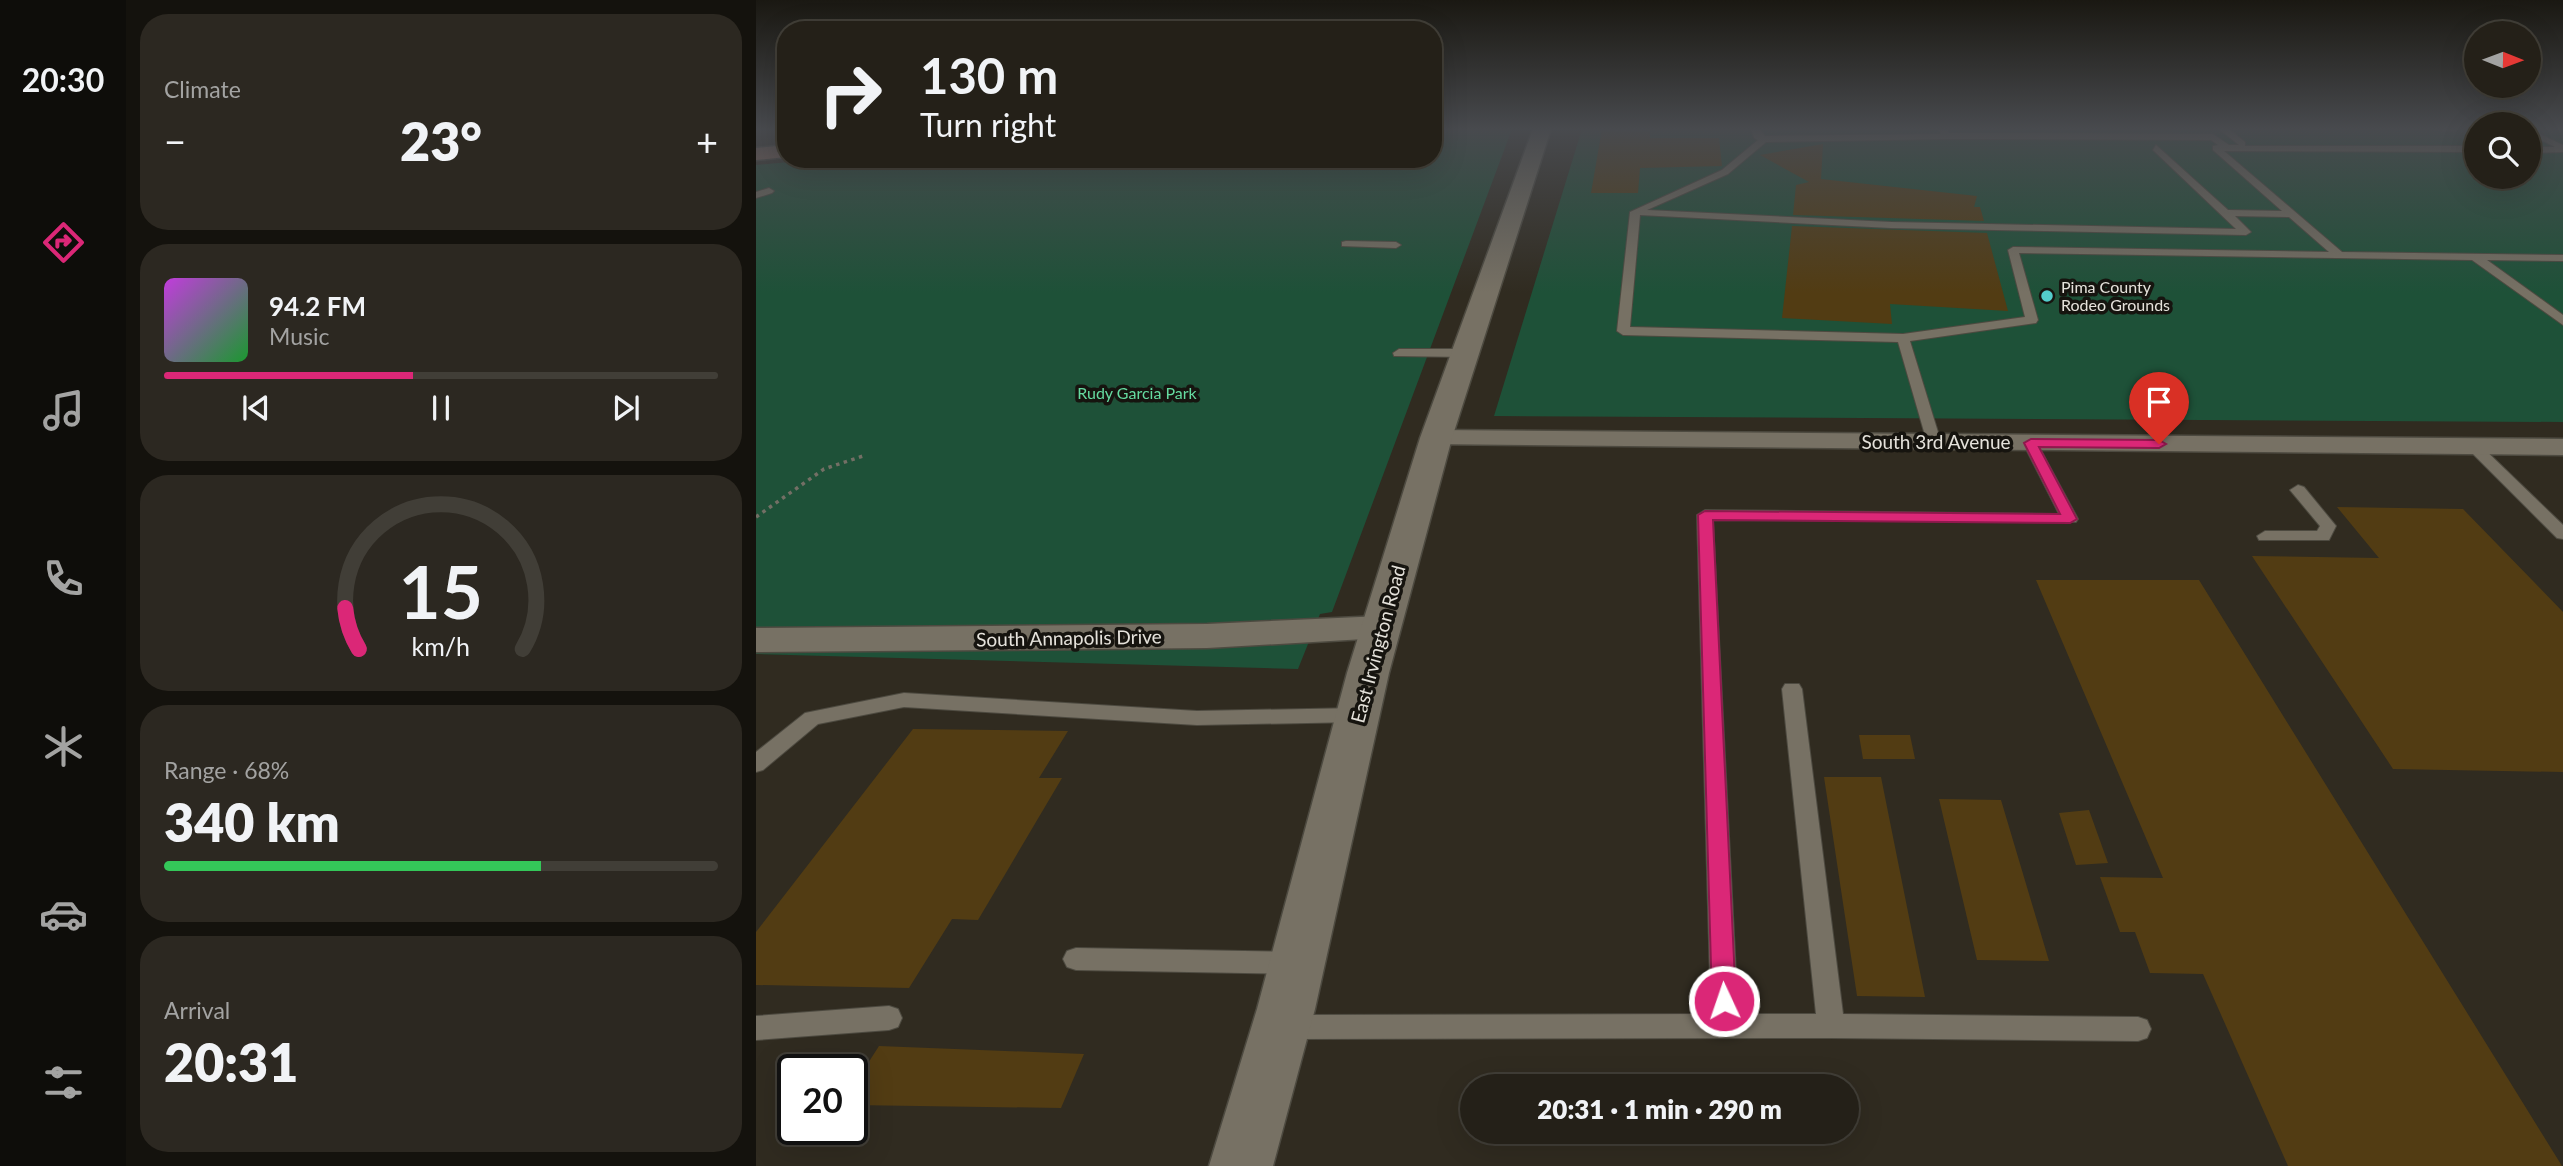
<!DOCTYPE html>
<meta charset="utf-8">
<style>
body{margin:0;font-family:Lato,sans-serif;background:#2c2821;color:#f1f3f6;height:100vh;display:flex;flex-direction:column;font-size:26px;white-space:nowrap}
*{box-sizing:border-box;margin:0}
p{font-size:23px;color:#a3a3a2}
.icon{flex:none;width:38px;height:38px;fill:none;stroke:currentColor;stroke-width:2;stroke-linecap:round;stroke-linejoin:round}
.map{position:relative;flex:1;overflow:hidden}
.side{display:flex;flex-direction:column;gap:14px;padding:14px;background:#14120d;width:630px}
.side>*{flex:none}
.banner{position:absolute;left:21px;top:21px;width:665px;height:147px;border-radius:28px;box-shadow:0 7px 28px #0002,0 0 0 2px #413e37;background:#242018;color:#f1f3f6;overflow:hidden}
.needle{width:46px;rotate:91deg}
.tools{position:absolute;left:1708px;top:21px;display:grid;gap:14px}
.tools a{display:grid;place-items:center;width:77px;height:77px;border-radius:50%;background:#242018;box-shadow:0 7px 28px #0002,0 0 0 2px #413e37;font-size:35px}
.speed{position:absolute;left:21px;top:1054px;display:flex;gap:14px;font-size:35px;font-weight:700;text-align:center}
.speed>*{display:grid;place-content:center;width:91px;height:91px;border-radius:50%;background:#242018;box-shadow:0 7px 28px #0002,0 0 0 2px #413e37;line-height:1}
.speed .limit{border:4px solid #111;border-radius:10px;background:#fff;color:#111}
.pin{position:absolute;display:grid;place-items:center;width:60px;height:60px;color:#fff;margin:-72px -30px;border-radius:50% 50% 50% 0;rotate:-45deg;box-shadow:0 0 7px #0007}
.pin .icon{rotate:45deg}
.me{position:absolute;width:77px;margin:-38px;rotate:357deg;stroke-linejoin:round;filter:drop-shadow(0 0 5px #0008)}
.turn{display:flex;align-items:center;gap:24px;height:147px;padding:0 28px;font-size:32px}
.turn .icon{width:91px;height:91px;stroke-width:2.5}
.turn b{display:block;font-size:49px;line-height:60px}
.big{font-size:52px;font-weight:800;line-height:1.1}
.side .tile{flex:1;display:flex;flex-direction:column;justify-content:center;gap:10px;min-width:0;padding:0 24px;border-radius:28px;background:#2c2821}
.side .dial{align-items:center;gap:0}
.dial svg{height:182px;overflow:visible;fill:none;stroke:#413e37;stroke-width:7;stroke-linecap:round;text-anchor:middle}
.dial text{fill:#f1f3f6;stroke:none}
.song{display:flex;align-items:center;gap:21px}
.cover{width:84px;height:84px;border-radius:10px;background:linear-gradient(135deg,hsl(290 70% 55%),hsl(130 70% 35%))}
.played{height:7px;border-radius:4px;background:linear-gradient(90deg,#db2777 45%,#413e37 45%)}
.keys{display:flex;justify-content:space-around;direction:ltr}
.heat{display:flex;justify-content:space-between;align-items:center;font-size:38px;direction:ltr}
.charge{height:10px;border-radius:5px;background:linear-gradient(90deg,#34c759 68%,#413e37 0)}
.trip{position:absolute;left:704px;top:1074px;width:399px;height:70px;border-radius:35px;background:#242018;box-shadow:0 7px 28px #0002,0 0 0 2px #413e37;font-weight:800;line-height:70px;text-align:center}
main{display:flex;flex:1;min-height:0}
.menu{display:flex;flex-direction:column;width:126px;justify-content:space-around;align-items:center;background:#0e0d0a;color:#a3a3a2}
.menu .icon{width:49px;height:49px}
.menu .current{color:#db2777}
.menu b{font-size:32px;color:#f1f3f6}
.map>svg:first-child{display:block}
.green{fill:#1e5138}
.building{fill:#523c13}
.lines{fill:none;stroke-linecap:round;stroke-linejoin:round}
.lane-casing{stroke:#4d4a40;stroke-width:2}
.street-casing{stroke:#4d4a40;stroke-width:3}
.secondary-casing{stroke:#4d4a40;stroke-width:3}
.primary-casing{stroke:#4d4a40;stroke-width:3}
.path{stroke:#736f65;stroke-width:3.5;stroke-dasharray:3.5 4.5;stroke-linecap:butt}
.lane{fill:#777164;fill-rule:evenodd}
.street{fill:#777164;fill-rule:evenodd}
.secondary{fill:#777164;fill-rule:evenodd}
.primary{fill:#a27566;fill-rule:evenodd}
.route{fill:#db2777;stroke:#8e194d;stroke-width:2}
.poi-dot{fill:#53cdcb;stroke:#16140f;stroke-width:2.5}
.labels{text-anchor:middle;stroke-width:7;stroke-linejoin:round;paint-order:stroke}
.far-poi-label{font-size:16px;fill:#e5e2db;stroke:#16140f;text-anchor:start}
.far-park-label{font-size:16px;fill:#65dba0;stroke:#16140f}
.street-label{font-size:19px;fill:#e5e2db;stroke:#16140f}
</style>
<main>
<nav class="menu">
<b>20:30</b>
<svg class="icon current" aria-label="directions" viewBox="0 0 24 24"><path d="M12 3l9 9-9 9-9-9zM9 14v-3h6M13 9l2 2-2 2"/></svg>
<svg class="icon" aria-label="music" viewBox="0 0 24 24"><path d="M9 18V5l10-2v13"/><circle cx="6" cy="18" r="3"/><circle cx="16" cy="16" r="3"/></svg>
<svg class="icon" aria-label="phone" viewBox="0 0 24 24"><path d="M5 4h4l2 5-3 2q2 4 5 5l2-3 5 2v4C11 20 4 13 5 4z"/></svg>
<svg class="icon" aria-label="climate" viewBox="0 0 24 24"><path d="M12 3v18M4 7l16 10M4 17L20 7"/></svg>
<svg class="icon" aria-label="car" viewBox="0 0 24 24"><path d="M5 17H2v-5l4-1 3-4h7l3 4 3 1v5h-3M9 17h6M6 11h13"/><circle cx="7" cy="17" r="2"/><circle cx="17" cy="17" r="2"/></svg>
<svg class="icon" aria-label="filters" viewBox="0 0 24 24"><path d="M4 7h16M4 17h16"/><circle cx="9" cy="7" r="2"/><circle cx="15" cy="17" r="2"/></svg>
</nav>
<section class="side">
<div class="tile"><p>Climate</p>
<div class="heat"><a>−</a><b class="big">23°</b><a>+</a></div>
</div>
<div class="tile">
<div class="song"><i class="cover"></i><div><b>94.2 FM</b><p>Music</p></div></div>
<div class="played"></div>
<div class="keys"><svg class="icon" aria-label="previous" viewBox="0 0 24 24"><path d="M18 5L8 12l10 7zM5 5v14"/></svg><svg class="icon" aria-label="pause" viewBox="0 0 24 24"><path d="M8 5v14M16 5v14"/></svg><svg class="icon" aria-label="next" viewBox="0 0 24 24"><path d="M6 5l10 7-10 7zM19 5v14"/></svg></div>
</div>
<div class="tile dial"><svg viewBox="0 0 100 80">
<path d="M14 69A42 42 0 1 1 86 69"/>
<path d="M14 69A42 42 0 0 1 8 51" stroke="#db2777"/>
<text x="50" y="56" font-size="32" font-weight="700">15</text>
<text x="50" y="72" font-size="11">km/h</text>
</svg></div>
<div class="tile"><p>Range · 68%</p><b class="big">340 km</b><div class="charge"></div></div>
<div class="tile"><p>Arrival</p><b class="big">20:31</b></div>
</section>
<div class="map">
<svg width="1807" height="1166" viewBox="0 0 1807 1166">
<rect width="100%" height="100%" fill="#302b20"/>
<path class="green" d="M677 129H756L576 612 564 614 542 669 0 654V165L66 159H677Z
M826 129H1720V177H1773V129H1807V422L738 416Z"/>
<path class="building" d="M846 129H894V138H963L966 166 884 168 882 193H835Z
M1067 144 1065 179 1221 196 1218 207H1224L1228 221 1037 215 1040 185 1053 182 1004 155Z
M1036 226 1231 233 1252 311 1134 304 1136 324 1026 318Z
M1581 507 1707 509 1807 612V772L1637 769 1496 556 1623 558Z
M1280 580H1443L1806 1166H1532L1447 974 1394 973 1379 932H1364L1344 877 1407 878Z
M157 729 312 731 283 778H306L222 920 196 919 153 988 0 985V932Z
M1103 735H1154L1159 759H1107Z
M1068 777H1125L1169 997 1101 996Z
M1183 799 1245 800 1293 961 1221 960Z
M1333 810 1352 863 1320 865 1303 813Z
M123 1046 328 1054 305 1108 96 1105V1088Z"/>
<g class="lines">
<g class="lane-casing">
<path id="lane" d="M995 129H1003L1009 136 1185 134 1182 129H1191L1193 133 1457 134 1473 145H1483L1463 129H1473L1489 142V146H1720V152L1468 151 1586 252 1807 255V261L1731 260 1807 315V325L1716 260 1263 253 1282 320 1280 323 1154 341 1185 442 1178 446 1171 442 1142 342 867 335 861 331 874 212 966 170 1002 140 998 138ZM1191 139 1455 140 1462 145 1457 146V150L1526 211 1472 210 1400 145 1397 150 1480 229 1135 222 891 210 972 174 1010 142ZM884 215 1135 228 1490 235 1495 232 1479 216 1533 217 1573 252 1257 247 1252 250 1269 317 1147 334 874 327Z
M1666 129H1702L1698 131Z
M1773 129 1807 145V152L1773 153V147H1799L1773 134Z
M13 188 18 191 16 193 0 198V192Z
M590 241 640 242 645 245 640 248 586 246V242Z
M643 349H709L715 353 709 357 638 356 637 353Z
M1274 439 1281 443 1322 519 1320 522 957 520 982 1014H1060L1026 689 1029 684H1043L1046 689 1087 1014 1382 1017 1391 1020 1395 1029 1391 1038 1382 1041 1075 1038 531 1039 522 1036 518 1027 522 1018 531 1015 955 1014 941 515 949 510 1303 514 1267 443Z
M1717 442 1722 443 1807 525V539L1801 538 1712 449V443Z
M1542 485 1548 487 1580 526 1573 540H1503L1501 536 1509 531H1561L1564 526 1534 490Z
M148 693 441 711 602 708 609 710 612 715 609 720 602 722 441 725 148 707 62 724 7 770 0 772V752L49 713Z
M320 948 537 952 546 955 550 963 546 971 537 974 320 970 311 967 307 959 311 951Z
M133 1006 142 1009 146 1018 142 1027 133 1030 0 1040V1016Z"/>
</g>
<g class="street-casing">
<path id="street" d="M680 430 1807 439V455L670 444 666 438 670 432Z
M626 616 638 619 643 627 638 635 626 638 451 648 0 652V628L451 624Z"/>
</g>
<g class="secondary-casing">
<path id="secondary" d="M777 129H795L696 438 633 673 559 1009 517 1166H453L501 1009 591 673 664 438Z"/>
</g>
<g class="primary-casing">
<path id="primary" d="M30 145V157L0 160V148Z"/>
</g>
<path class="path" d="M0 517 68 469 110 455"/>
<use href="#lane" class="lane"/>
<use href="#street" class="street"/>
<use href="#secondary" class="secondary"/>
<use href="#primary" class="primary"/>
</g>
<linearGradient id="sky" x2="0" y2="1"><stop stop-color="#1a1812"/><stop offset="0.44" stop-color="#484a4e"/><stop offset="1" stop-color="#484a4e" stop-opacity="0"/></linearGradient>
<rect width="1807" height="293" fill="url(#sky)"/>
<path class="route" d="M1275 439 1403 440 1410 444 1403 448 1283 447 1321 519 1314 523 957 520 980 1001 977 1009 968 1012 960 1009 956 1001 942 515 949 511 1304 514 1268 443Z"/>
<circle class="poi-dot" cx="1291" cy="296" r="7"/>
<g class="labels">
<g class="far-poi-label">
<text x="1305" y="293">Pima County<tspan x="1305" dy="18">Rodeo Grounds</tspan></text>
</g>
<g class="far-park-label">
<text x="381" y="399">Rudy Garcia Park</text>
</g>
<g class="street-label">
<text x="1180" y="449">South 3rd Avenue</text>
<text transform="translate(313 638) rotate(-1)" y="7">South Annapolis Drive</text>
<text transform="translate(622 644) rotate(-75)" y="7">East Irvington Road</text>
</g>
</g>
</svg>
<div class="tools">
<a><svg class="needle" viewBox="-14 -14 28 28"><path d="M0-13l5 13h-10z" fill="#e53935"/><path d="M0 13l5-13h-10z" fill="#a3a3a2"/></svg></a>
<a><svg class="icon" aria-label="search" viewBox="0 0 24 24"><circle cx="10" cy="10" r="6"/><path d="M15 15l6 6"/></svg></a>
</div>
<div class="speed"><div class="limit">20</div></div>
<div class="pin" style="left:1403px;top:444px;background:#d93025"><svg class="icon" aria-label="arrive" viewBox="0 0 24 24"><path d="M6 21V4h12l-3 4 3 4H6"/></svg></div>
<svg class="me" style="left:968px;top:1001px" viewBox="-20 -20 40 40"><circle r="17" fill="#db2777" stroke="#fff" stroke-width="3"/><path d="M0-11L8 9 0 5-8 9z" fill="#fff"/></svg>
<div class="trip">20:31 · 1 min · 290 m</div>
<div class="banner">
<div class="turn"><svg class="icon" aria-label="right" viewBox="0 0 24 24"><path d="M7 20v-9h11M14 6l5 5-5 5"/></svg><div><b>130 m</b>Turn right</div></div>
</div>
</div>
</main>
